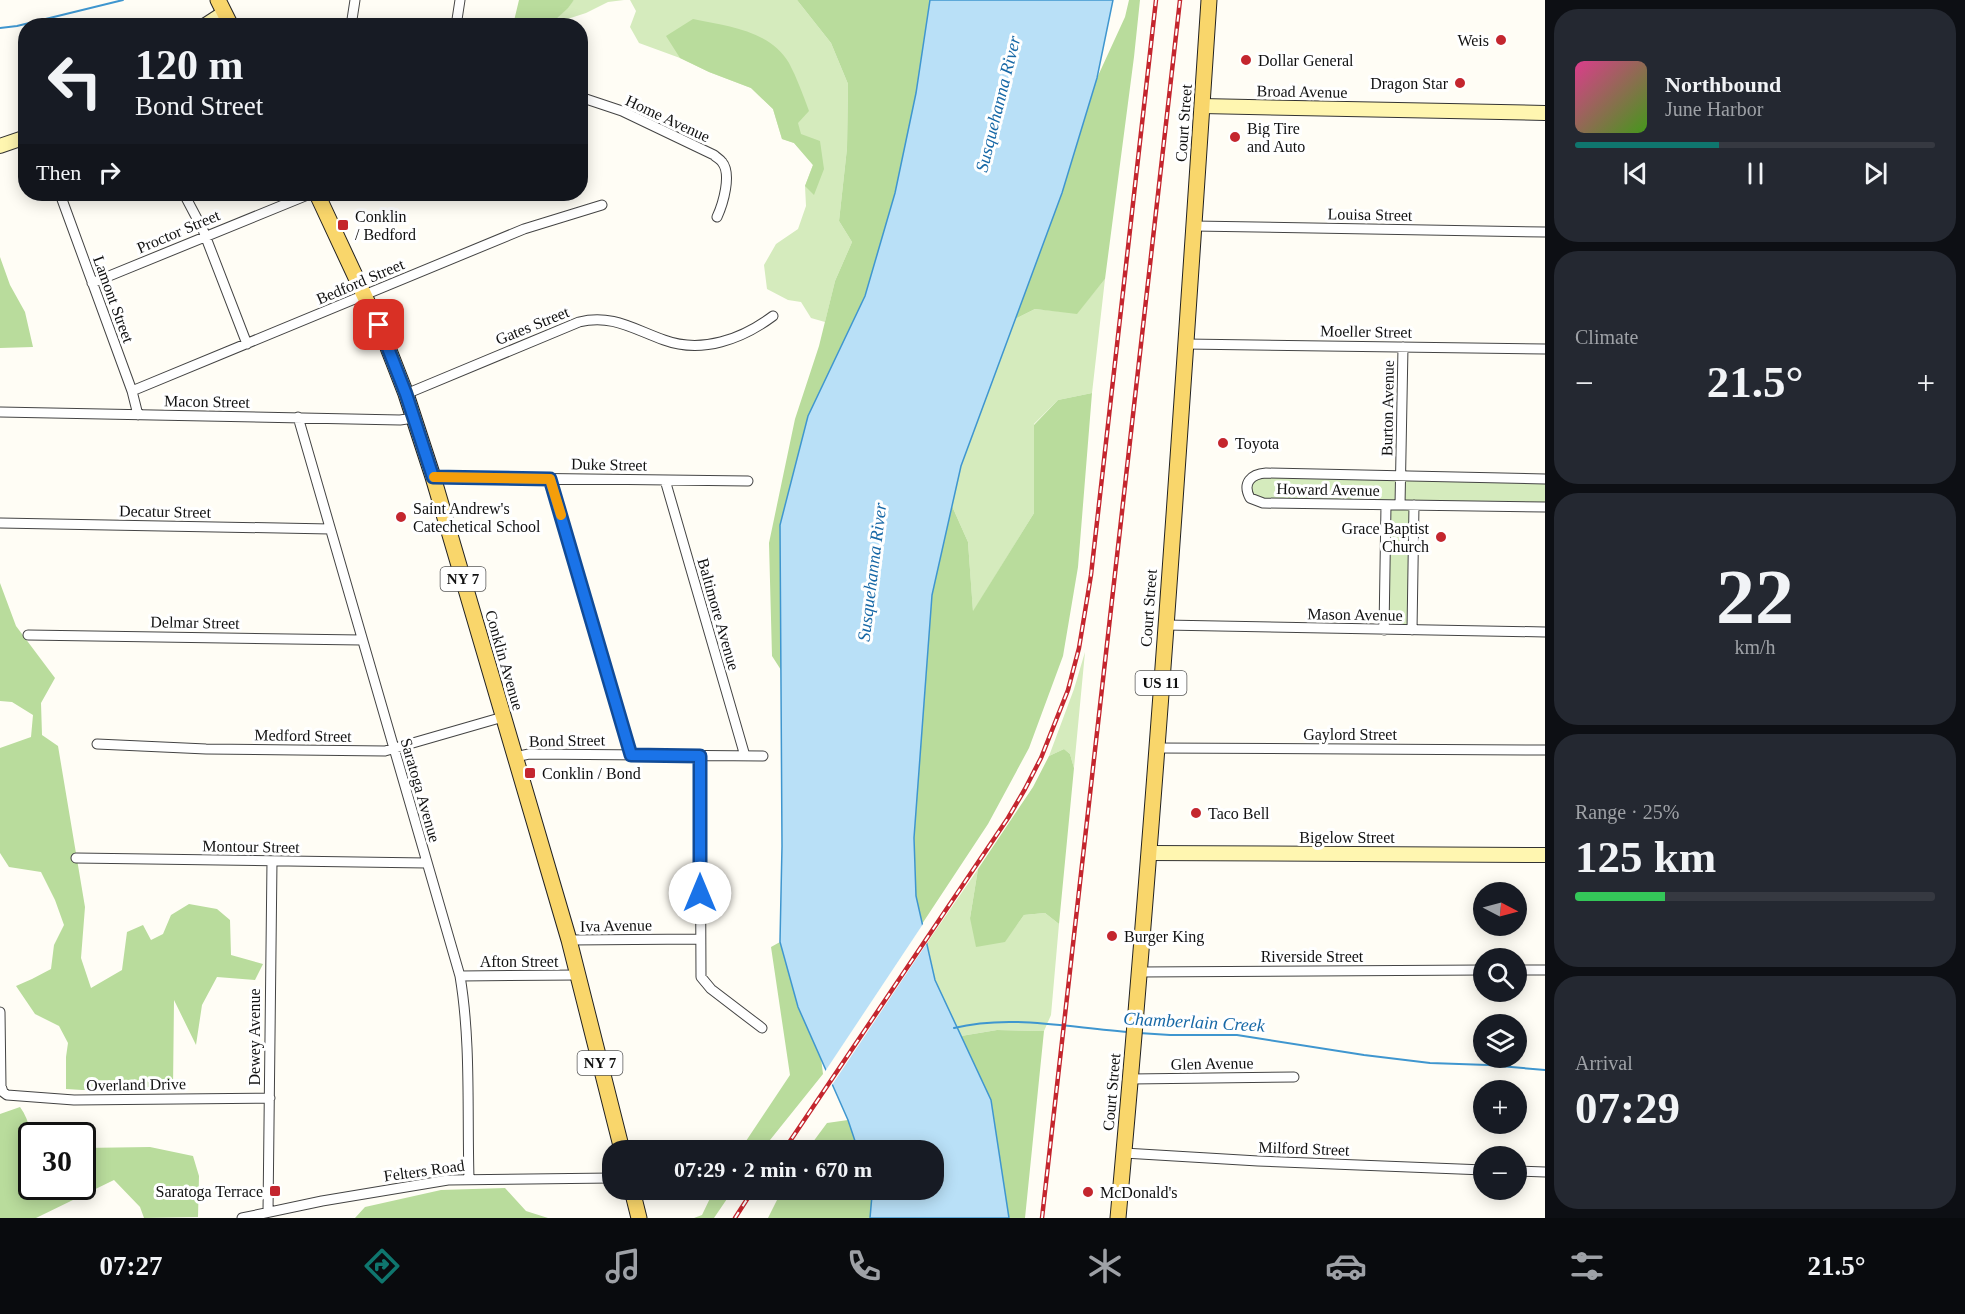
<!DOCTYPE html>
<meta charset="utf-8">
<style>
body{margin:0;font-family:Georgia,serif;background:#242831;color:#f1f3f6;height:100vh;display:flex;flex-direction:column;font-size:22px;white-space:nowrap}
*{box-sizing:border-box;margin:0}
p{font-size:20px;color:#9ea1a6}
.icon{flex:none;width:33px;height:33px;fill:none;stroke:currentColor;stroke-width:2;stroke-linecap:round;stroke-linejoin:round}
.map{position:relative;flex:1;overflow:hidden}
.sheet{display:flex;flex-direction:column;gap:9px;padding:9px;background:#0d0f14;width:420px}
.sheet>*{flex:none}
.guide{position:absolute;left:18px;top:18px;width:570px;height:183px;border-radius:24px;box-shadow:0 3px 15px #0003;background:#171b24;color:#f1f3f6;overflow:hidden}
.needle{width:39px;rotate:96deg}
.controls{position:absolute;left:1473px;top:882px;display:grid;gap:12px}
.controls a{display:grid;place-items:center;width:54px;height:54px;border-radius:50%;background:#171b24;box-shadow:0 3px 15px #0003;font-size:30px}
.speed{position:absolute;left:18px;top:1122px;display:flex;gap:12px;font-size:30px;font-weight:700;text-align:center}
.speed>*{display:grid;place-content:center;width:78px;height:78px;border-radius:50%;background:#171b24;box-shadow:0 3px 15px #0003;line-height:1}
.speed .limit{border:3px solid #111;border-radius:9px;background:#fff;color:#111}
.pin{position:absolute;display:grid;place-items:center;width:51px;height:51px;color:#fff;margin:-26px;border-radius:12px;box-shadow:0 3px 9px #0006}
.me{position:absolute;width:66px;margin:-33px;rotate:0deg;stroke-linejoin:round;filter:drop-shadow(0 0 4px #0008)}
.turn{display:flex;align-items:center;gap:21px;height:126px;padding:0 18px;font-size:27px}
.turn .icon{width:78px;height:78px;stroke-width:2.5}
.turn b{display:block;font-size:42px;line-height:51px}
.then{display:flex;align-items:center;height:57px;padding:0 18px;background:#0003;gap:12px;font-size:22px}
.big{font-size:45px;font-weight:700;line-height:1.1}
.sheet .card{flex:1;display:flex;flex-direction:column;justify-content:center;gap:9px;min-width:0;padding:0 21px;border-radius:24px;background:#242831}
.sheet .dial{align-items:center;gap:0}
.dial b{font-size:78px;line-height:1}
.song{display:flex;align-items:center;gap:18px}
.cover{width:72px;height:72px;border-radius:9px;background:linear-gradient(135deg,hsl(330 70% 55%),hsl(100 70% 35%))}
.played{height:6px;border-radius:3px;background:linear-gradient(90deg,#0f766e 40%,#363941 40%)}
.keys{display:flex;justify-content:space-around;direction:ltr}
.heat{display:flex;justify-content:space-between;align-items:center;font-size:33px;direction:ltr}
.charge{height:9px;border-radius:4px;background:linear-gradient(90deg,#34c759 25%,#363941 0)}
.trip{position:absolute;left:602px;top:1140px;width:342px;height:60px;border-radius:24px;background:#171b24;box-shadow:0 3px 15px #0003;font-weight:700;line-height:60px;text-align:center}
.menu{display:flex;height:96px;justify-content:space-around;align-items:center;background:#090b0e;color:#9ea1a6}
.menu .icon{width:42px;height:42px}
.menu .active{color:#0f766e}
.menu b{font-size:27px;color:#f1f3f6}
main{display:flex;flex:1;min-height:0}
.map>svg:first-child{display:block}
.green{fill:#d5ebbd}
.forest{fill:#b9dc9c}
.water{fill:#b9e0f7;stroke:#3f96cf;stroke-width:1.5}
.pier{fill:#fffdf5}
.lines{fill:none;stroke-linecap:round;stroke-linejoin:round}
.stream{stroke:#3f96cf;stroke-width:2}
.street-casing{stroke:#444;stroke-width:11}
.secondary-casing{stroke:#333;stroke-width:16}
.primary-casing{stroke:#222;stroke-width:17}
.street{stroke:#fff;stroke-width:9}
.secondary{stroke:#fff6b0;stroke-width:14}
.primary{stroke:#f9d66b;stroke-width:15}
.rail-casing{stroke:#c4262e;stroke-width:4.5}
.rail{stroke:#fff;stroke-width:2;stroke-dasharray:7;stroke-linecap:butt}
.route-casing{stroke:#114b97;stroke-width:15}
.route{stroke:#1a73e8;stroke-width:10}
.slow{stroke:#f59e0b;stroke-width:10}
.poi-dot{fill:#c4262e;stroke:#fff;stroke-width:2}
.labels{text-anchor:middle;stroke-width:6;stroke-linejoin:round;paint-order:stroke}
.shield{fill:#fff;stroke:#585858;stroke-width:1.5}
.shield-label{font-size:15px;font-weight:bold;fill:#111}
.poi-label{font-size:16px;fill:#111;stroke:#fff;text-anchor:start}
.street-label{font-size:16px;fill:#111;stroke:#fff}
.water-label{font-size:18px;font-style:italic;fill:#1768a6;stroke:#fff}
</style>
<main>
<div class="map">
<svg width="1545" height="1218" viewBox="0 0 1545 1218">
<rect width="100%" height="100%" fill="#fffdf5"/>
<path class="green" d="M574 0H624L608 2 586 13 552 24Z
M630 0H797L831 43 848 84 847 148 839 221 852 242 835 281 825 322 811 318 801 302 788 300 767 289 764 265 776 244 798 229 806 206 805 186 813 165 794 143 782 139 773 109 751 88 709 72 680 58 639 43 630 27 636 11Z
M1105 279 1092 393 1058 400 1034 424V513L973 612 968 542 952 506 961 466 1015 319 1035 309 1077 313Z
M1254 475 1545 479V507L1415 506 1412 630H1384L1386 505 1252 500 1249 479Z
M1085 652 1074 768 1070 754 1064 749 1049 756 1074 689Z
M978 869 970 918 1005 941 1024 915 1045 913 1059 924 1051 1015 1044 1031 997 1030 961 1036 935 980 927 943Z"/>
<path class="forest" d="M519 0H574L568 8 550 25H513Z
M797 0H930L916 93 895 193 865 296 808 416 780 525 781 670 772 656 769 543 795 419 819 346 835 281 852 242 839 221 847 148 848 84 831 43Z
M1129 0H1140L1134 57 1105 279 1077 314 1035 309 1015 319 1062 193 1097 78 1125 17Z
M693 19C726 26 770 30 789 63 797 78 803 95 809 111L798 123 801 134 820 141 824 169 814 195 805 186 813 165 794 143 782 139 773 109 751 88 709 72 680 58 666 36Z
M0 257 10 285 25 312 33 347 0 348Z
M1092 393 1078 567 1063 656 1029 748 988 824 922 924 916 896 914 838 932 595 952 506 968 542 973 611 1034 513V425L1058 400Z
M0 583 16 626 55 678 41 703 42 735 58 746 85 907 81 958 91 988 122 970 127 932 143 925 151 940 163 934 171 915 189 904 217 909 230 920 231 955 263 964 255 980 217 977 202 1005 196 1045 174 1000 173 1089 82 1090 66 1089V1057L68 1043 59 1026 35 1014 16 986 32 979 51 969 54 945 64 925 55 900 41 872 9 867 0 853V748L31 737 33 715 12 702 0 701Z
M1064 749 1070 754 1074 768 1059 924 1045 913 1024 915 1005 942 976 947 970 918 978 869 1033 787 1049 756Z
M780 942 798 1007 821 1058 823 1074 762 1150H740L790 1075 771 947Z
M997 1030 1044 1031 1025 1218H1009L991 1100 961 1036Z
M20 1107C36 1128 32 1161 32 1186H82L83 1148 150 1147 193 1156 199 1176 198 1217 144 1218 140 1207 114 1180 36 1218H0V1114Z
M848 1120 858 1150H807L827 1123Z
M505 1188 526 1211 548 1218H355L365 1207 441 1190Z
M714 1190H733L714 1218H694L702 1215Z
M782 1190H870L872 1195 870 1218H768Z"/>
<path class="water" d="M930 0H1113L1097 78 1062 193 961 466 932 595 914 838 916 896 935 980 991 1100 1009 1218H870L872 1195 870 1190H933V1150H858L848 1120 798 1007 780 942 782 846 780 525 808 416 865 296 895 193 916 93Z"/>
<path class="pier" d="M925 921 929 940 830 1088 824 1073Z"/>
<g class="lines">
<path class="stream" d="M0 28 17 26 123 0
M954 1028C1010 1014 1071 1028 1128 1032
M1139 1033 1170 1035H1237L1364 1055 1430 1063 1488 1065 1545 1070"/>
<g class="street-casing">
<path id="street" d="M351 26 355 0
M456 26 460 0
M580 97 622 111 714 155C717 158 720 159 722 162 732 174 723 204 717 217
M60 194 132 391 138 415
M184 194 203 230 247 344
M1194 226 1545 232
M92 283 310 194
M1186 344 1545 349
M132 391 524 229 602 205
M406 394 579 322C612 314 633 329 664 340 702 354 742 339 773 316
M0 412 400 420 414 418
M298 417 460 976C471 1042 467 1111 469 1178
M433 477 748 481
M550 479 631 755
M1545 479 1266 473C1251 474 1242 483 1250 498L1263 503 1545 507
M665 480 745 756
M1400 505 1403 347
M0 523 330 529
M1165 625 1545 632
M1384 630 1386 505
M1412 630 1414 505
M28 635 361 640
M97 744 206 749 385 751 503 717
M1156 748 1545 750
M700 756 701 977 711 989 762 1028
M515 757 529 754 763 756
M76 858 426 863
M569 940 700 939
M1516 970H1545
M1140 972 1484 970
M460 976 578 975
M0 1012 1 1086 3 1092 7 1095 74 1100 270 1098
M1131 1079 1294 1077
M1124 1153 1258 1161 1484 1170
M1516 1171 1545 1172
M268 1212 272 861
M242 1218 322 1201 448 1180 612 1178"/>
</g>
<g class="secondary-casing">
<path id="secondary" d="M204 26 224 13
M1202 106 1545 113
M0 146 26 137
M1149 853 1545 855"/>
</g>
<g class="primary-casing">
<path id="primary" d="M218 0 231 26
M317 194 385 340 406 394 433 477 569 940 622 1150
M632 1190 639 1218
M1118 1218C1155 813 1182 406 1209 0"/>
</g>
<use href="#street" class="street"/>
<use href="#secondary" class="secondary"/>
<use href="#primary" class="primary"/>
<g class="rail-casing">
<path id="rail" d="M784 1150 1008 818 1025 789 1041 758 1068 690 1079 648 1091 575 1156 0
M735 1218 753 1190
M1042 1218 1180 0"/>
</g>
<use href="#rail" class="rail"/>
</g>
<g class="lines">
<g class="route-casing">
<path id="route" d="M379 325 406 394 433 477 550 479 631 755 700 756V893"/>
</g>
<use href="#route" class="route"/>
<path class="slow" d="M434 477 550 479 561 515"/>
</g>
<g class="poi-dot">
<circle cx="1501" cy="40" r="6"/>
<circle cx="1246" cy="60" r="6"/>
<circle cx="1460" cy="83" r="6"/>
<circle cx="1235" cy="137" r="6"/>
<rect x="337" y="219" width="12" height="12" rx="3"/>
<circle cx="1223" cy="443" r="6"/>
<circle cx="401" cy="517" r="6"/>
<circle cx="1441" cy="537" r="6"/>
<rect x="524" y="767" width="12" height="12" rx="3"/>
<circle cx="1196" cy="813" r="6"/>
<circle cx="1112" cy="936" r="6"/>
<rect x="269" y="1185" width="12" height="12" rx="3"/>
<circle cx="1088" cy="1192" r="6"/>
</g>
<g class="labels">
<g class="shield">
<rect x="440.5" y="567" width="45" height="24" rx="4.5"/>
<rect x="1135.5" y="671" width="51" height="24" rx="4.5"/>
<rect x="577.5" y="1051" width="45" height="24" rx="4.5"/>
</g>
<g class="shield-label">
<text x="463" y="584">NY 7</text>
<text x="1161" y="688">US 11</text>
<text x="600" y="1068">NY 7</text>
</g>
<g class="poi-label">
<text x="1489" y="46" text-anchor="end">Weis</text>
<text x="1258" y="66">Dollar General</text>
<text x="1448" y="89" text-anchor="end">Dragon Star</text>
<text x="1247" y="134">Big Tire<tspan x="1247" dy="18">and Auto</tspan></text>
<text x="355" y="222">Conklin<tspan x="355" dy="18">/ Bedford</tspan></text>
<text x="1235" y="449">Toyota</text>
<text x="413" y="514">Saint Andrew's<tspan x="413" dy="18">Catechetical School</tspan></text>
<text x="1429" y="534" text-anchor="end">Grace Baptist<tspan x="1429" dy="18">Church</tspan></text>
<text x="542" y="779">Conklin / Bond</text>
<text x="1208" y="819">Taco Bell</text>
<text x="1124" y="942">Burger King</text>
<text x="263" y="1197" text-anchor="end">Saratoga Terrace</text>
<text x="1100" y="1198">McDonald's</text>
</g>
<g class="street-label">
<text transform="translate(1302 91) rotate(1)" y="6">Broad Avenue</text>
<text transform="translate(668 118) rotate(25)" y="6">Home Avenue</text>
<text transform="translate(1183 123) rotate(-86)" y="6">Court Street</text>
<text transform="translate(1370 214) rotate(1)" y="6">Louisa Street</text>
<text transform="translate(178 231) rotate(-23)" y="6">Proctor Street</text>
<text transform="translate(360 281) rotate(-23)" y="6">Bedford Street</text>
<text transform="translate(114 299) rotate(70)" y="6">Lamont Street</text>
<text transform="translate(532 325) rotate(-22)" y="6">Gates Street</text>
<text transform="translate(1366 331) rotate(1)" y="6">Moeller Street</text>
<text transform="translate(207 401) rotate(1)" y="6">Macon Street</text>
<text transform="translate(1387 408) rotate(-89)" y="6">Burton Avenue</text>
<text transform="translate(609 464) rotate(1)" y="6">Duke Street</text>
<text transform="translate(1328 489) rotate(1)" y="6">Howard Avenue</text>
<text transform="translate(165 511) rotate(1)" y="6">Decatur Street</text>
<text transform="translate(1148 608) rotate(-86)" y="6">Court Street</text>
<text transform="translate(719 614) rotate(74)" y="6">Baltimore Avenue</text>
<text transform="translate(1355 614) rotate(1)" y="6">Mason Avenue</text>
<text transform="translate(195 622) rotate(1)" y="6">Delmar Street</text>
<text transform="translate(505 660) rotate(74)" y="6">Conklin Avenue</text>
<text x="1350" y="740">Gaylord Street</text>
<text transform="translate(303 735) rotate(1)" y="6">Medford Street</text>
<text transform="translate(567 740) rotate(-1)" y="6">Bond Street</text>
<text transform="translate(421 790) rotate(74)" y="6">Saratoga Avenue</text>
<text x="1347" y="843">Bigelow Street</text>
<text transform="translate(251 846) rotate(1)" y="6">Montour Street</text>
<text transform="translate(616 925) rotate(-1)" y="6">Iva Avenue</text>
<text x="1312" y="962">Riverside Street</text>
<text x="519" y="967">Afton Street</text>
<text transform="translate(254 1037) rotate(-90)" y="6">Dewey Avenue</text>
<text transform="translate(1212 1063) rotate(-1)" y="6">Glen Avenue</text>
<text transform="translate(136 1084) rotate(-1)" y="6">Overland Drive</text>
<text transform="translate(1111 1092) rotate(-85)" y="6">Court Street</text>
<text transform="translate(1304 1148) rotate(2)" y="6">Milford Street</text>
<text transform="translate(424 1170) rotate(-8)" y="6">Felters Road</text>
</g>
<g class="water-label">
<text transform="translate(998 104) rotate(-76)" y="6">Susquehanna River</text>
<text transform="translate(872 572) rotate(-83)" y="6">Susquehanna River</text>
<text transform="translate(1194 1022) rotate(3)" y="6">Chamberlain Creek</text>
</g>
</g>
</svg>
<div class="controls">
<a><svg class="needle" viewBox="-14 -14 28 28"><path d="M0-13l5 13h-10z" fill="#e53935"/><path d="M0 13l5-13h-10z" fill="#9ea1a6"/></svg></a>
<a><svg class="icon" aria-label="search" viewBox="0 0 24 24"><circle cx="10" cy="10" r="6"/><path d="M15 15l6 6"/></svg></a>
<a><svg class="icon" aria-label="layers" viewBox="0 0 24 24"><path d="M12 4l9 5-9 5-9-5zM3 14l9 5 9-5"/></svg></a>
<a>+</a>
<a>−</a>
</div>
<div class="speed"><div class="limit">30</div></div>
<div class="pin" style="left:379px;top:325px;background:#d93025"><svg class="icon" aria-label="arrive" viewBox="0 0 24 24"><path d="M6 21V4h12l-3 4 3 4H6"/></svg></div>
<svg class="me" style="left:700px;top:893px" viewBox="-20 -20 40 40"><circle r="19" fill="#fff"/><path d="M0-13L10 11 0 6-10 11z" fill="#1a73e8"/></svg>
<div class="trip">07:29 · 2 min · 670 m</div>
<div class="guide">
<div class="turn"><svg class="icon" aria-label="left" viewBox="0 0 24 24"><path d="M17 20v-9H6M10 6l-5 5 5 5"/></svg><div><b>120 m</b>Bond Street</div></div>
<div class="then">Then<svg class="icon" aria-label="right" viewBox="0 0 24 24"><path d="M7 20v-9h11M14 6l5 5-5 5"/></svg></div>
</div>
</div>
<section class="sheet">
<div class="card">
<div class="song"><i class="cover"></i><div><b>Northbound</b><p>June Harbor</p></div></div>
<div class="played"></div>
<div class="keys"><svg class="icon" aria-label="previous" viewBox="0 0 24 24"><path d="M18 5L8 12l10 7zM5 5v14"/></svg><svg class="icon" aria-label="pause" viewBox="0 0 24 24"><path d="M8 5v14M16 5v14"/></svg><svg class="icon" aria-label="next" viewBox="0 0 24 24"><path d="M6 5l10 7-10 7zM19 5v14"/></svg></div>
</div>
<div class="card"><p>Climate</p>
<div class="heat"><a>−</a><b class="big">21.5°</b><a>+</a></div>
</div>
<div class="card dial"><b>22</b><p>km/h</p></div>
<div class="card"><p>Range · 25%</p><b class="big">125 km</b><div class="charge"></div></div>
<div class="card"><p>Arrival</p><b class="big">07:29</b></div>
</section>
</main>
<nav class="menu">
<b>07:27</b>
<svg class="icon active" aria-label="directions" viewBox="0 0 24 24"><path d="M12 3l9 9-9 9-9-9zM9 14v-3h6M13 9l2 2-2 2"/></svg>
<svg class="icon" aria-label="music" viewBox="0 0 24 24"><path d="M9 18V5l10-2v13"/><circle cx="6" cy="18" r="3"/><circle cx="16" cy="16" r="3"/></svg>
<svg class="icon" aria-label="phone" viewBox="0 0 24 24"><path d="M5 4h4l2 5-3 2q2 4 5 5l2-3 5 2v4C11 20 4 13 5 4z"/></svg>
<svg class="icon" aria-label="climate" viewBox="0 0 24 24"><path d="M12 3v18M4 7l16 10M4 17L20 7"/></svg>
<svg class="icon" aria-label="car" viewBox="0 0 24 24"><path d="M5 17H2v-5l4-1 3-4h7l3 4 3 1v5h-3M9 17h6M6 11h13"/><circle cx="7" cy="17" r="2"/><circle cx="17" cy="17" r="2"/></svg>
<svg class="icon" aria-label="filters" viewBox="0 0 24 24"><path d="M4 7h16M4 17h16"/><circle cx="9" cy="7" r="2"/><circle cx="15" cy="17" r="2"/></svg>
<b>21.5°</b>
</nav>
